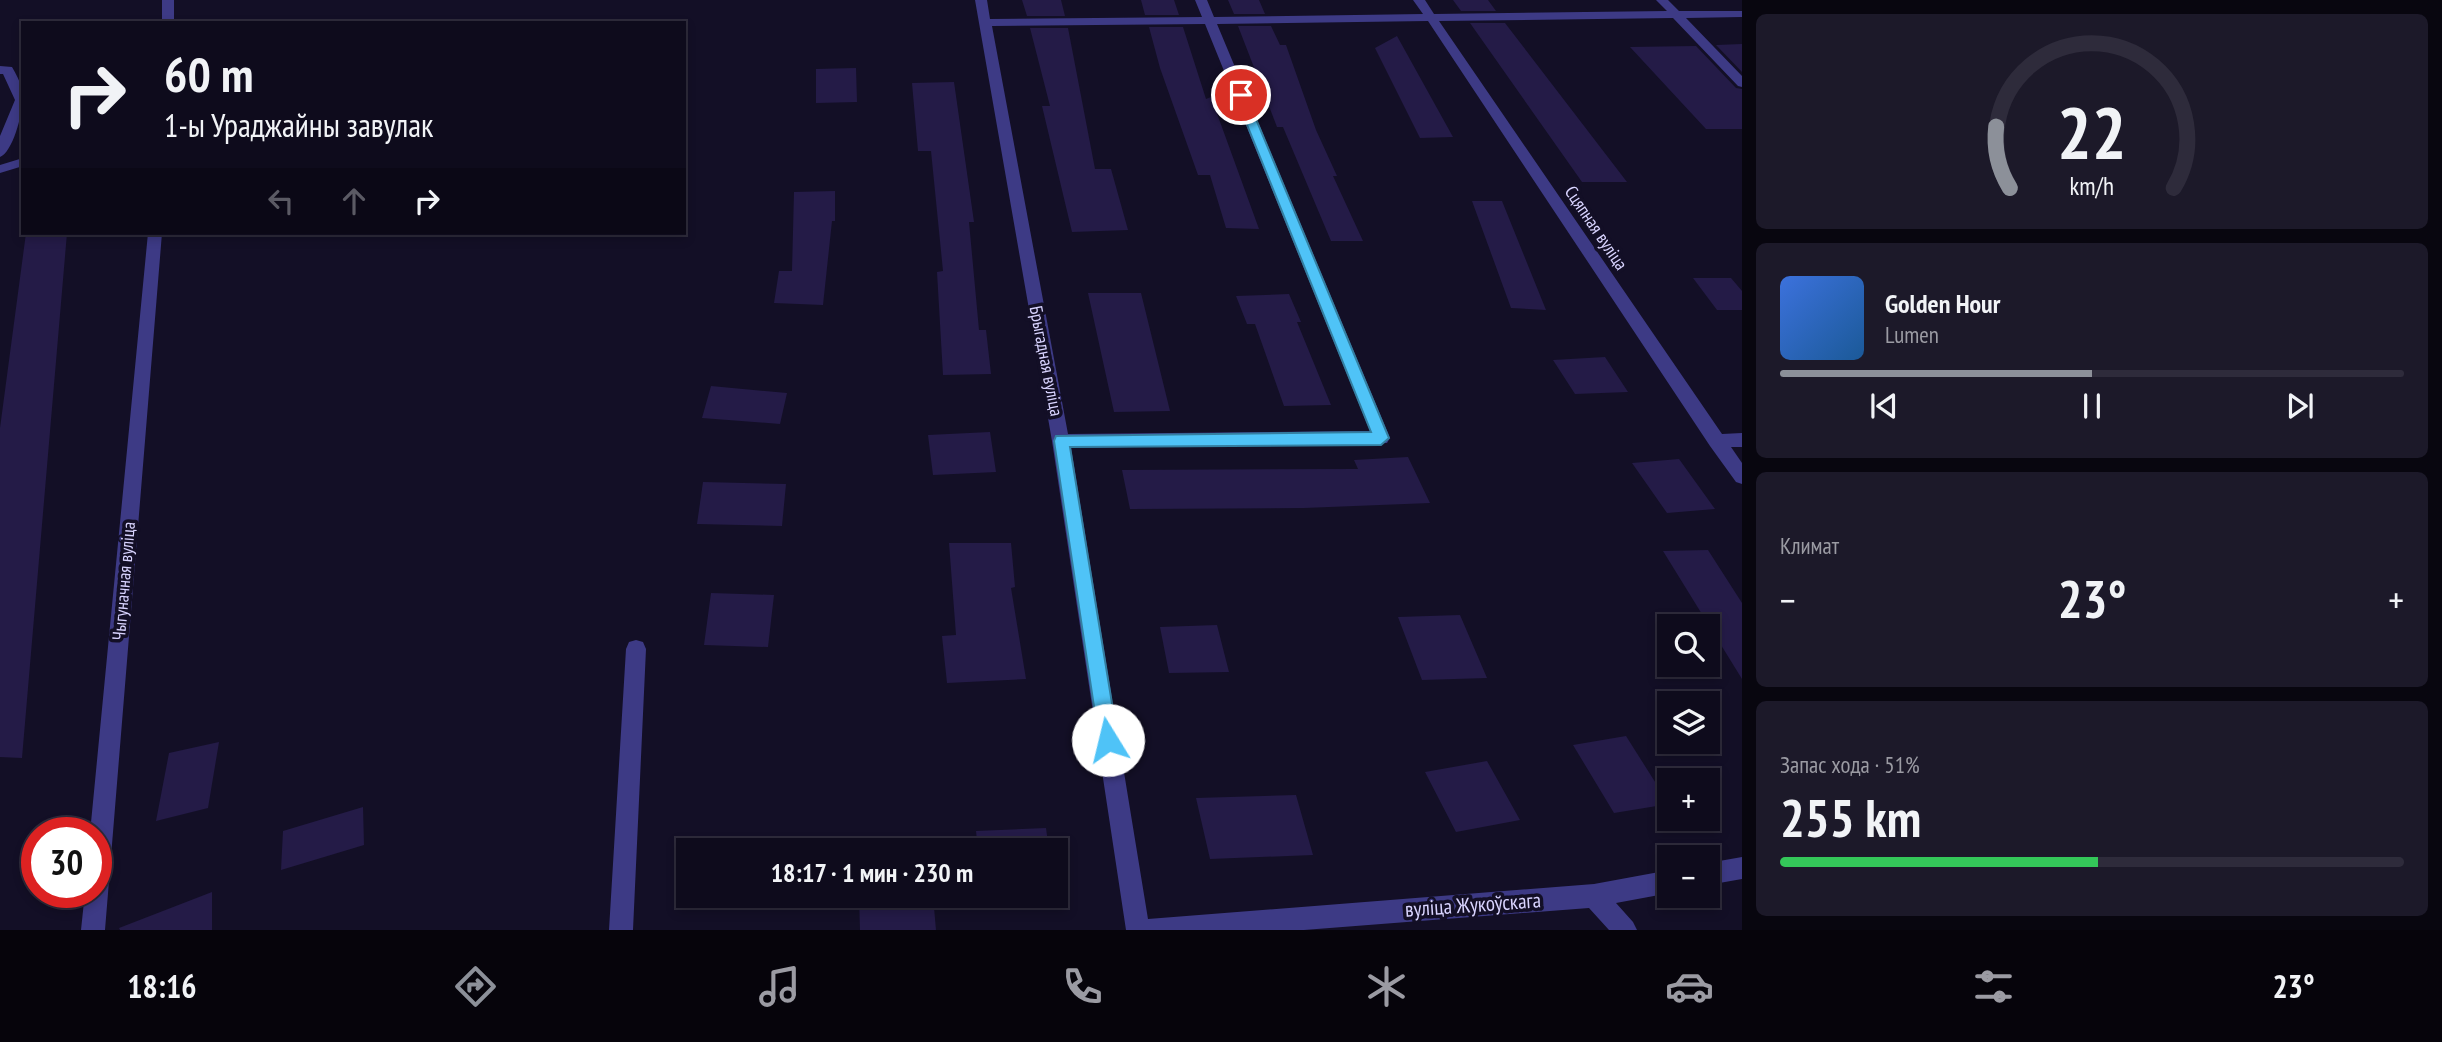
<!DOCTYPE html>
<html lang="ru">
<meta charset="utf-8">
<style>
body{margin:0;font-family:"PT Sans Narrow",sans-serif;background:#1c1929;color:#f1f3f6;height:100vh;display:flex;flex-direction:column;font-size:26px;white-space:nowrap}
*{box-sizing:border-box;margin:0}
p{font-size:23px;color:#9b9ba3}
.icon{flex:none;width:38px;height:38px;fill:none;stroke:currentColor;stroke-width:2;stroke-linecap:round;stroke-linejoin:round}
.map{position:relative;flex:1;overflow:hidden}
.details{display:flex;flex-direction:column;gap:14px;padding:14px;background:#08060f;width:700px}
.details>*{flex:none}
.top-card{position:absolute;left:21px;top:21px;width:665px;height:214px;border-radius:0px;box-shadow:0 4px 10px #0003,0 0 0 2px #2e2b3b;background:#0e0b1c;color:#f1f3f6;overflow:hidden}
.tools{position:absolute;left:1657px;top:614px;display:grid;gap:14px}
.tools a{display:grid;place-items:center;width:63px;height:63px;border-radius:0px;background:#0e0b1c;box-shadow:0 4px 10px #0003,0 0 0 2px #2e2b3b;font-size:35px}
.speed{position:absolute;left:21px;top:817px;display:flex;gap:14px;font-size:35px;font-weight:700;text-align:center}
.speed>*{display:grid;place-content:center;width:91px;height:91px;border-radius:50%;background:#0e0b1c;box-shadow:0 4px 10px #0003,0 0 0 2px #2e2b3b;line-height:1}
.speed .limit{border:10px solid #d22;background:#fff;color:#111}
.pin{position:absolute;display:grid;place-items:center;width:60px;height:60px;color:#fff;margin:-30px;border:4px solid #fff;border-radius:50%;box-shadow:0 2px 7px #0007}
.me{position:absolute;width:77px;margin:-38px;rotate:351deg;stroke-linejoin:round;filter:drop-shadow(0 0 5px #0008)}
.turn{display:flex;align-items:center;gap:24px;height:147px;padding:0 28px;font-size:32px}
.turn .icon{width:91px;height:91px;stroke-width:2.5}
.turn b{display:block;font-size:49px;line-height:60px}
.lanes{display:flex;align-items:center;height:66px;padding:0 28px;background:#0003;justify-content:center;gap:35px;direction:ltr}
.lanes .off{opacity:.35}
.big{font-size:52px;font-weight:700;line-height:1.1}
.details .tile{flex:1;display:flex;flex-direction:column;justify-content:center;gap:10px;min-width:0;padding:0 24px;border-radius:10px;background:#1c1929}
.details .dial{align-items:center;gap:0}
.dial svg{height:182px;overflow:visible;fill:none;stroke:#2e2b3b;stroke-width:7;stroke-linecap:round;text-anchor:middle}
.dial text{fill:#f1f3f6;stroke:none}
.song{display:flex;align-items:center;gap:21px}
.cover{width:84px;height:84px;border-radius:10px;background:linear-gradient(135deg,hsl(220 70% 55%),hsl(210 70% 35%))}
.played{height:7px;border-radius:4px;background:linear-gradient(90deg,#8c9099 50%,#2e2b3b 50%)}
.keys{display:flex;justify-content:space-around;direction:ltr}
.heat{display:flex;justify-content:space-between;align-items:center;font-size:38px;direction:ltr}
.charge{height:10px;border-radius:5px;background:linear-gradient(90deg,#34c759 51%,#2e2b3b 0)}
.trip{position:absolute;left:676px;top:838px;width:392px;height:70px;border-radius:0px;background:#0e0b1c;box-shadow:0 4px 10px #0003,0 0 0 2px #2e2b3b;font-weight:700;line-height:70px;text-align:center}
.tabs{display:flex;height:112px;justify-content:space-around;align-items:center;background:#06040b;color:#9b9ba3}
.tabs .icon{width:49px;height:49px}
.tabs .selected{color:#8c9099}
.tabs b{font-size:32px;color:#f1f3f6}
main{display:flex;flex:1;min-height:0}
.map>svg:first-child{display:block}
.building{fill:#241b47}
.lines{fill:none;stroke-linecap:round;stroke-linejoin:round}
.service{fill:#3d3a85;fill-rule:evenodd}
.minor{fill:#3d3a85;fill-rule:evenodd}
.route{fill:#4fc3f7;stroke:#337fa1;stroke-width:2}
.labels{text-anchor:middle;stroke-width:7;stroke-linejoin:round;paint-order:stroke}
.street-label{font-size:18px;fill:#d9d4ff;stroke:#130f26}
.near-street-label{font-size:21px;fill:#d9d4ff;stroke:#130f26}
</style>
<main>
<div class="map">
<svg width="1742" height="930" viewBox="0 0 1742 930">
<rect width="100%" height="100%" fill="#130f26"/>
<path class="building" d="M1022 0H1061L1065 16H1027Z
M1141 0H1174L1179 15H1145Z
M1228 0H1259L1265 14H1234Z
M1453 0H1488L1496 11H1461Z
M1470 23H1505L1627 182H1582Z
M1238 26H1271L1280 45H1286L1316 130 1337 176H1333L1363 241H1331L1283 127H1277Z
M1149 27H1183L1206 99 1211 97 1259 229 1226 228 1210 175H1198L1160 68Z
M1030 28H1068L1095 169H1111L1128 230 1072 232 1042 106H1050Z
M1397 36 1453 137 1420 138 1375 48Z
M1742 44V72L1716 45Z
M1696 46 1736 88 1742 89V129H1706L1630 47Z
M856 68 857 102 816 103V69Z
M954 82 974 222H969L979 330H986L991 374 943 375 937 272 943 271 931 151H918L912 83Z
M835 191V221H832L823 305 774 303 779 271H792L794 192Z
M1472 201H1502L1546 310 1511 308Z
M26 233H67L22 758 0 757V428Z
M1693 278H1731L1742 291V310H1717Z
M1088 293H1141L1170 411 1114 412Z
M1289 294 1301 322H1297L1331 405 1284 406 1255 324H1247L1236 296Z
M1605 357 1628 392 1575 394 1553 360Z
M711 386 787 393 780 424 702 418Z
M990 432 996 472 933 475 928 435Z
M1408 457 1430 503 1304 508 1130 509 1122 470 1358 469 1354 460Z
M1679 459 1715 509 1667 513 1632 463Z
M703 482 786 484 782 526 697 524Z
M949 543H1011L1015 587 1011 588 1026 679 947 683 942 636 956 635Z
M1708 550 1742 603V679L1663 551Z
M711 593 774 595 768 647 704 645Z
M1460 615 1487 678 1422 680 1398 617Z
M1217 625 1229 672 1169 673 1160 627Z
M1626 736 1669 804 1614 813 1573 745Z
M219 742 208 808 156 821 169 753Z
M1487 761 1520 820 1456 832 1425 772Z
M1296 795 1313 855 1210 859 1196 798Z
M363 807 364 845 281 870 283 831Z
M1046 828 1049 850H978L976 831Z
M212 892V930H120L119 928Z
M1055 894 1056 899 982 902V896Z
M859 896H933L936 930H860Z"/>
<g class="lines">
<path class="service" d="M0 66 12 67C16 74 20 81 22 89 26 103 14 152 0 157V136L15 100 3 74H0Z
M23 158V166L0 173V165Z
M636 640 643 642 646 649 633 930H609L626 649 629 642Z"/>
<path class="minor" d="M162 0H174V23H162Z
M975 0H987L990 19 1202 17 1195 0H1207L1214 17 1423 14 1413 0H1425L1434 14 1667 11 1656 0H1668L1679 11H1742V17L1686 18 1742 76V87L1738 86 1673 18 1439 21 1722 434 1742 433V447H1731L1742 463V484L1736 482 1710 446 1428 21 1217 24 1390 438 1387 443 1071 448 1148 919 1594 884 1670 870V893L1616 903 1633 922 1637 930H1609L1589 908 1304 930H1126L1052 441ZM1205 24 1370 431 1068 434 992 26Z
M148 233H162L105 930H81L85 892H96V833H90Z
M1742 857V879L1708 885V863Z"/>
</g>
<path class="route" d="M1237 93 1246 95 1389 438 1381 445 1070 447 1118 740 1115 746 1108 749 1101 746 1099 740 1054 441 1056 436 1371 432 1235 95Z"/>
<g class="labels">
<g class="street-label">
<text transform="translate(1596 228) rotate(56)" y="6">Сцяпная вуліца</text>
<text transform="translate(1046 361) rotate(79)" y="6">Брыгадная вуліца</text>
<text transform="translate(124 581) rotate(-85)" y="6">Чыгуначная вуліца</text>
</g>
<g class="near-street-label">
<text transform="translate(1473 905) rotate(-4)" y="7">вуліца Жукоўскага</text>
</g>
</g>
</svg>
<div class="tools">
<a><svg class="icon" aria-label="search" viewBox="0 0 24 24"><circle cx="10" cy="10" r="6"/><path d="M15 15l6 6"/></svg></a>
<a><svg class="icon" aria-label="layers" viewBox="0 0 24 24"><path d="M12 4l9 5-9 5-9-5zM3 14l9 5 9-5"/></svg></a>
<a>+</a>
<a>−</a>
</div>
<div class="speed"><div class="limit">30</div></div>
<div class="pin" style="left:1241px;top:95px;background:#d93025"><svg class="icon" aria-label="arrive" viewBox="0 0 24 24"><path d="M6 21V4h12l-3 4 3 4H6"/></svg></div>
<svg class="me" style="left:1108px;top:740px" viewBox="-20 -20 40 40"><circle r="19" fill="#fff"/><path d="M0-13L10 11 0 6-10 11z" fill="#4fc3f7"/></svg>
<div class="trip">18:17 · 1 мин · 230 m</div>
<div class="top-card">
<div class="turn"><svg class="icon" aria-label="right" viewBox="0 0 24 24"><path d="M7 20v-9h11M14 6l5 5-5 5"/></svg><div><b>60 m</b>1-ы Ураджайны завулак</div></div>
<div class="lanes"><svg class="icon off" aria-label="left" viewBox="0 0 24 24"><path d="M17 20v-9H6M10 6l-5 5 5 5"/></svg><svg class="icon off" aria-label="ahead" viewBox="0 0 24 24"><path d="M12 20V5M6 11l6-6 6 6"/></svg><svg class="icon" aria-label="right" viewBox="0 0 24 24"><path d="M7 20v-9h11M14 6l5 5-5 5"/></svg></div>
</div>
</div>
<section class="details">
<div class="tile dial"><svg viewBox="0 0 100 80">
<path d="M14 69A42 42 0 1 1 86 69"/>
<path d="M14 69A42 42 0 0 1 8 42" stroke="#8c9099"/>
<text x="50" y="56" font-size="32" font-weight="700">22</text>
<text x="50" y="72" font-size="11">km/h</text>
</svg></div>
<div class="tile">
<div class="song"><i class="cover"></i><div><b>Golden Hour</b><p>Lumen</p></div></div>
<div class="played"></div>
<div class="keys"><svg class="icon" aria-label="previous" viewBox="0 0 24 24"><path d="M18 5L8 12l10 7zM5 5v14"/></svg><svg class="icon" aria-label="pause" viewBox="0 0 24 24"><path d="M8 5v14M16 5v14"/></svg><svg class="icon" aria-label="next" viewBox="0 0 24 24"><path d="M6 5l10 7-10 7zM19 5v14"/></svg></div>
</div>
<div class="tile"><p>Климат</p>
<div class="heat"><a>−</a><b class="big">23°</b><a>+</a></div>
</div>
<div class="tile"><p>Запас хода · 51%</p><b class="big">255 km</b><div class="charge"></div></div>
</section>
</main>
<nav class="tabs">
<b>18:16</b>
<svg class="icon selected" aria-label="directions" viewBox="0 0 24 24"><path d="M12 3l9 9-9 9-9-9zM9 14v-3h6M13 9l2 2-2 2"/></svg>
<svg class="icon" aria-label="music" viewBox="0 0 24 24"><path d="M9 18V5l10-2v13"/><circle cx="6" cy="18" r="3"/><circle cx="16" cy="16" r="3"/></svg>
<svg class="icon" aria-label="phone" viewBox="0 0 24 24"><path d="M5 4h4l2 5-3 2q2 4 5 5l2-3 5 2v4C11 20 4 13 5 4z"/></svg>
<svg class="icon" aria-label="climate" viewBox="0 0 24 24"><path d="M12 3v18M4 7l16 10M4 17L20 7"/></svg>
<svg class="icon" aria-label="car" viewBox="0 0 24 24"><path d="M5 17H2v-5l4-1 3-4h7l3 4 3 1v5h-3M9 17h6M6 11h13"/><circle cx="7" cy="17" r="2"/><circle cx="17" cy="17" r="2"/></svg>
<svg class="icon" aria-label="filters" viewBox="0 0 24 24"><path d="M4 7h16M4 17h16"/><circle cx="9" cy="7" r="2"/><circle cx="15" cy="17" r="2"/></svg>
<b>23°</b>
</nav>
